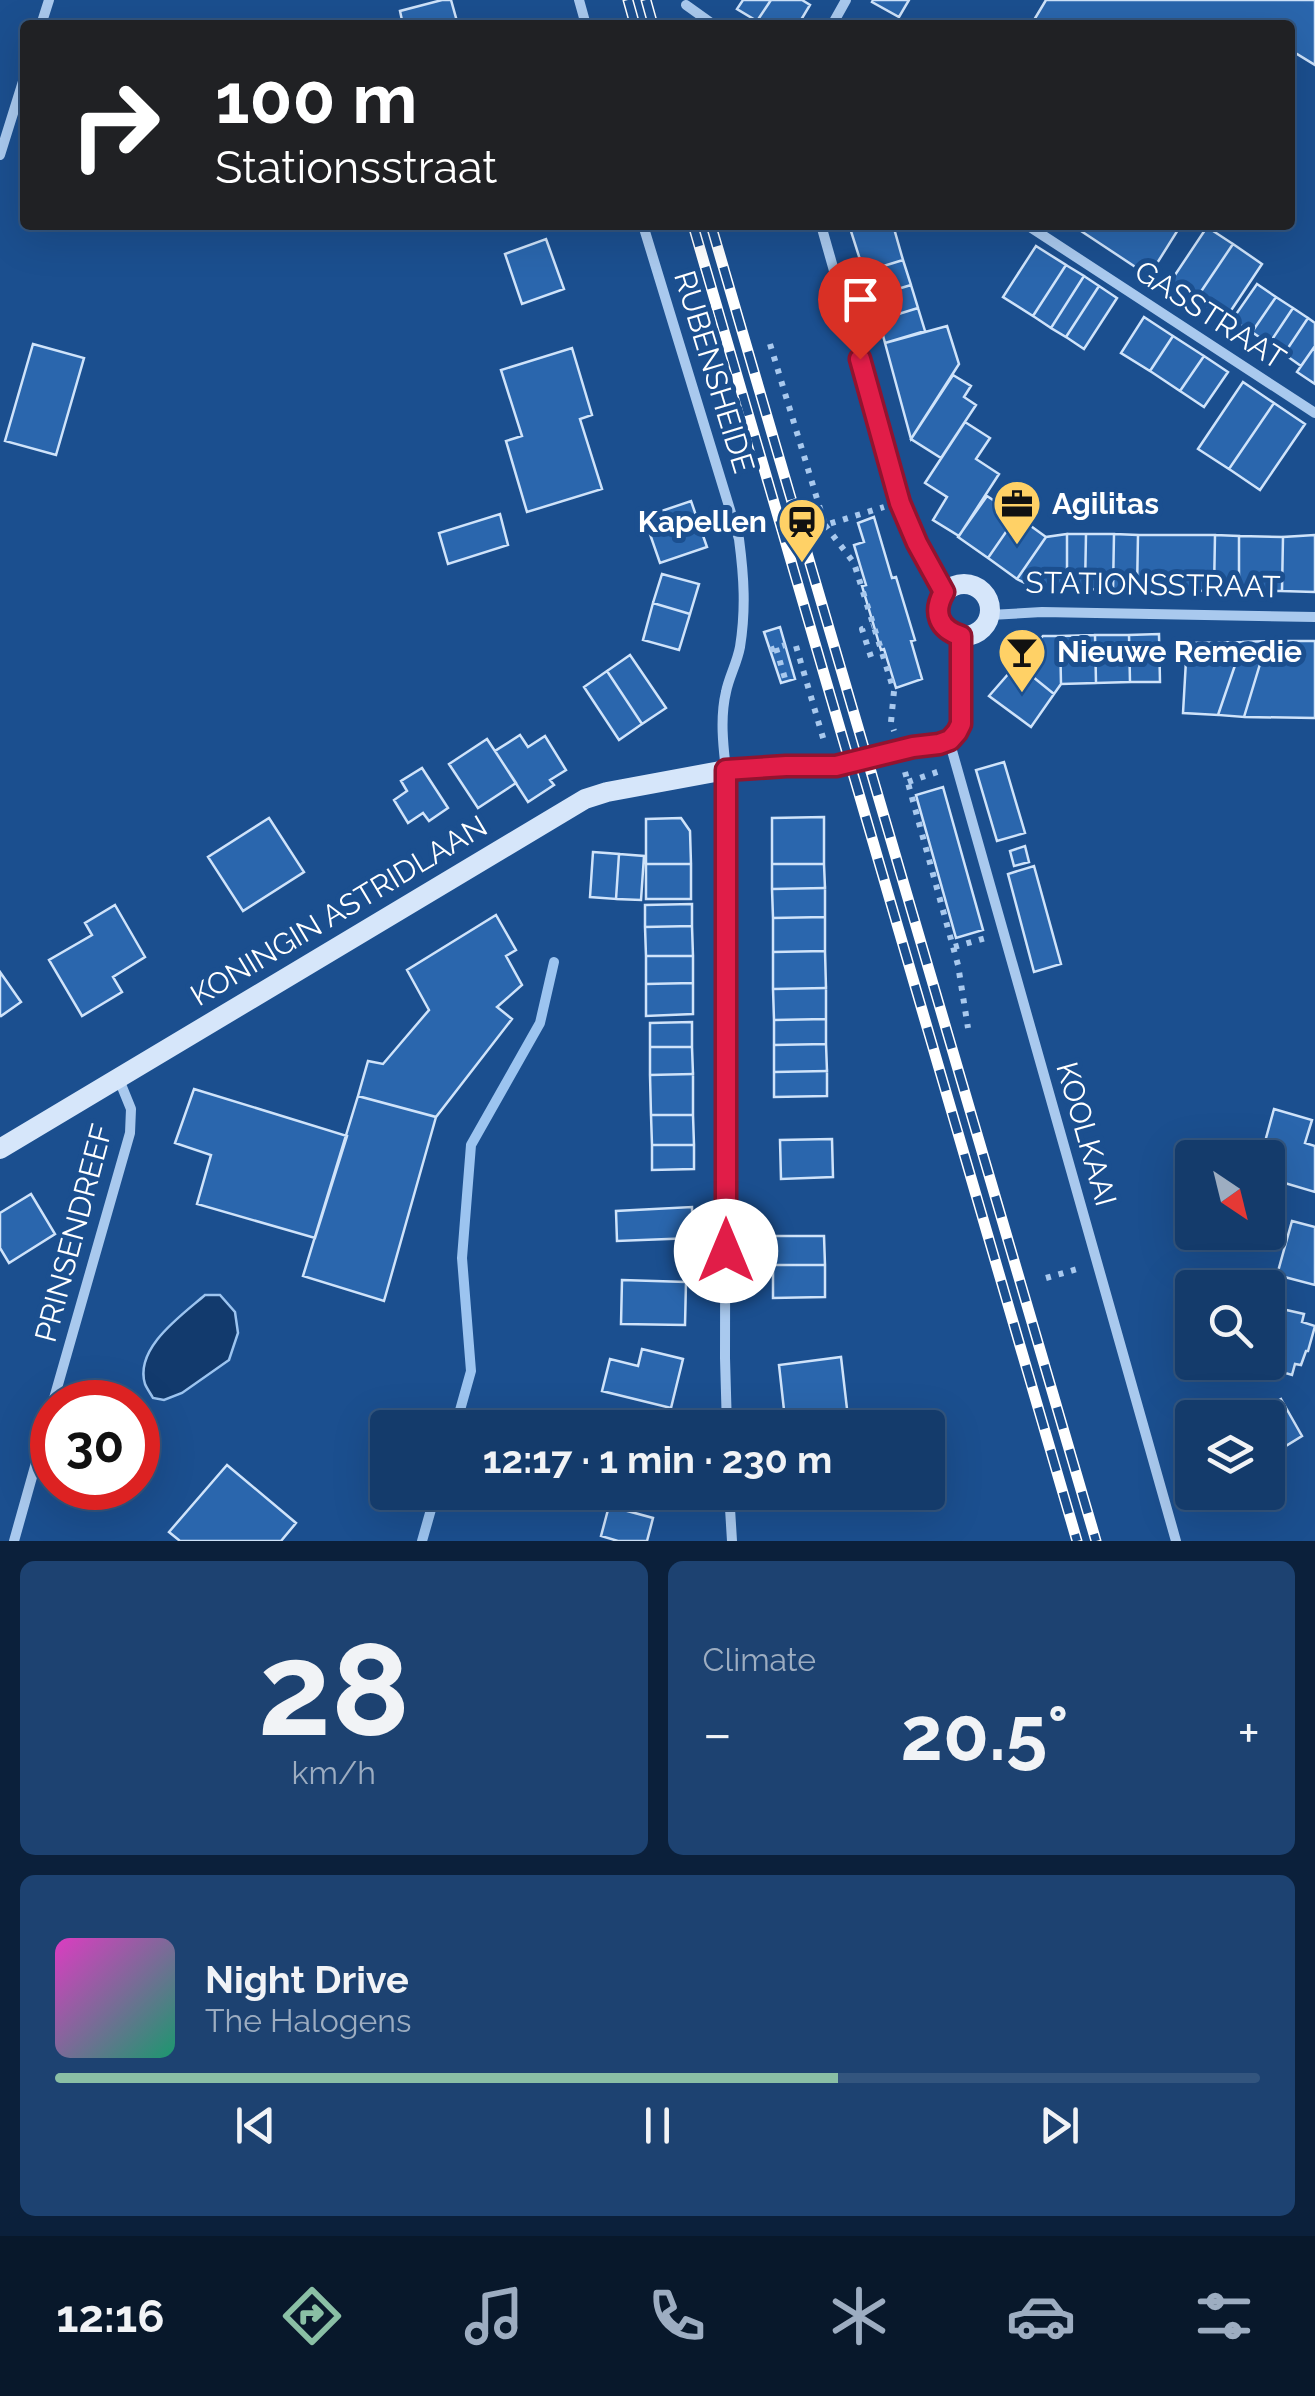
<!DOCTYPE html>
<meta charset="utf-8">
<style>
body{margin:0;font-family:Raleway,sans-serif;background:#1d4271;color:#f1f3f6;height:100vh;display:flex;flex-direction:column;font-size:38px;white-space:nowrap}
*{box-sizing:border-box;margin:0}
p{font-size:32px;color:#9dadc1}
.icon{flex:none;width:55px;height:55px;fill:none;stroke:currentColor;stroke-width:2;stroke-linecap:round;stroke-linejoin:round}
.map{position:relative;height:1541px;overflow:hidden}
.drawer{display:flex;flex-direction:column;gap:20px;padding:20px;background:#0b203b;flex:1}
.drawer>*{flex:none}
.banner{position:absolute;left:20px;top:20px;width:1275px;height:210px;border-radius:10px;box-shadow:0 10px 40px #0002,0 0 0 2px #33557e;background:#202124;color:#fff;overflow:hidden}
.needle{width:65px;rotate:145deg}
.controls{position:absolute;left:1175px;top:1140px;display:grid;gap:20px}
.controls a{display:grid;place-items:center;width:110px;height:110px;border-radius:10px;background:#143b6b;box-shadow:0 10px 40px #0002,0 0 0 2px #33557e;font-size:50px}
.speed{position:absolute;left:30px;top:1380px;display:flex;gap:20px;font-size:50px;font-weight:700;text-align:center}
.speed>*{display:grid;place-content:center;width:130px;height:130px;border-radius:50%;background:#143b6b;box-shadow:0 10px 40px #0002,0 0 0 2px #33557e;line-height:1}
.speed .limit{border:15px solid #d22;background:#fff;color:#111}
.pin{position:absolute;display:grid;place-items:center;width:85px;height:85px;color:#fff;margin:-102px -42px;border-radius:50% 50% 50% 0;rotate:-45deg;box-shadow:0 0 10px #0007}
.pin .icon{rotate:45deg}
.me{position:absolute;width:110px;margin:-55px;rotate:0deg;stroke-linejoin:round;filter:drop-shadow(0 0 8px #0008)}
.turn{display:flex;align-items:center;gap:35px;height:210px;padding:0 30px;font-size:45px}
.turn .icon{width:130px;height:130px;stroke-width:2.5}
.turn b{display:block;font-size:70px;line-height:85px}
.big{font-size:75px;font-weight:700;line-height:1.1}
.drawer .widget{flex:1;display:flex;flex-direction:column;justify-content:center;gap:15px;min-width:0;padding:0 35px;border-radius:15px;background:#1d4271}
.drawer .dial{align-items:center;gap:0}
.dial b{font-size:130px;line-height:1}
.song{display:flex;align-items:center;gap:30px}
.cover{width:120px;height:120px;border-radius:15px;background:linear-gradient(135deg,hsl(310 70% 55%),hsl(160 70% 35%))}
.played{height:10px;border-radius:5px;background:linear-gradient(90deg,#8abfa5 65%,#33557e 65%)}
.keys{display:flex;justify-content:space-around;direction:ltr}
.heat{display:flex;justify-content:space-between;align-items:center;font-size:55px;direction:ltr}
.drawer .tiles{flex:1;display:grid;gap:20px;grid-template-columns:1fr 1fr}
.widget:last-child{grid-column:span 2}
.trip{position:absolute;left:370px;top:1410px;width:575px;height:100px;border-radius:10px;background:#143b6b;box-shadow:0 10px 40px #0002,0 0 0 2px #33557e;font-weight:700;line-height:100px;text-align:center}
.menu{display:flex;height:160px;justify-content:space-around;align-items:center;background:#08182b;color:#9dadc1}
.menu .icon{width:70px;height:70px}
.menu .active{color:#8abfa5}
.menu b{font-size:45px;color:#f1f3f6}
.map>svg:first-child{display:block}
.water{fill:#123a6d;stroke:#9cc4f0;stroke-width:2.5}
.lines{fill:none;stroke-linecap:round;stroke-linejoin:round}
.stream{stroke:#9cc4f0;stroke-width:10}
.building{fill:#2a66ad;stroke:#cfe3fa;stroke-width:2.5}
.path{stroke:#a9c9ee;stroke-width:6;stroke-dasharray:5 8;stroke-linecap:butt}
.street{stroke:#a9c9ee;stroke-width:10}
.secondary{stroke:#d6e6fa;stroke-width:20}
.rail-casing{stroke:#fff;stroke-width:11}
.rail{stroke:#1b4f8f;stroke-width:8;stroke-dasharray:22;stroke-linecap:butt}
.route-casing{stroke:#92132f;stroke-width:25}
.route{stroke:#e11d48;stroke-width:18}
.labels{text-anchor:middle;stroke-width:10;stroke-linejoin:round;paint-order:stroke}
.street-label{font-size:30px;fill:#fff;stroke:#1b4f8f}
.poi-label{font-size:30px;font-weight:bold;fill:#fff;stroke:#1b4f8f;text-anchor:start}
</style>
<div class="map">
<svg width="1315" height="1541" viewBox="0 0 1315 1541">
<rect width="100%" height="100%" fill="#1b4f8f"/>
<path class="water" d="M205 1295H220L235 1312 238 1333 229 1360 182 1393 164 1400 153 1398C151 1394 147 1389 145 1384 134 1348 182 1315 205 1295Z"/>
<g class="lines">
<path class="stream" d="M455 1428 471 1371 462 1258 471 1145 540 1023 554 962
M422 1541 436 1492"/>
</g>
<path class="building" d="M442 0H451L458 25H403L400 11Z
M743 0H771L757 21 737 9Z
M771 0H802L810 5 798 25H763L757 21Z
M873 0H909L899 17 872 2Z
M1046 0H1315V65L1292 51 1290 54V25H1031Z
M849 225H893L903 260 864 272Z
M1072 225H1181L1149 276Z
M1207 227 1233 244 1196 299 1171 281Z
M546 239 564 289 522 304 505 254Z
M1233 244 1262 264 1226 318 1196 299Z
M1036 246 1066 265 1033 316 1003 297Z
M903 260 911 285 871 297 864 272Z
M1066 265 1084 276 1051 328 1033 316Z
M1084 276 1099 286 1066 337 1051 328Z
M1257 284 1276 297 1252 332 1232 320Z
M911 285 918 308 879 320 871 297Z
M1099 286 1117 298 1084 349 1066 337Z
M1276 297 1293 308 1269 344 1252 332Z
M918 308 925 331 885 343 879 320Z
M1293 308 1308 318 1284 354 1269 344Z
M1144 317 1173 336 1150 371 1121 353Z
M1308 318 1315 323V346L1301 366 1284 354Z
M947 326 959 364 911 439 885 343Z
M1173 336 1204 356 1180 391 1150 371Z
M33 344 84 358 56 455 5 441Z
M1315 346V384L1297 372Z
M572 348 592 415 580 419 602 489 527 512 506 441 522 436 501 370Z
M1204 356 1228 372 1204 407 1180 391Z
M953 375 971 386 964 397 976 405 941 458 911 439Z
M1243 382 1274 403 1229 469 1198 449Z
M1274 403 1305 424 1260 490 1229 469Z
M965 422 990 438 976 459 999 474 959 536 933 520 947 497 925 483Z
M987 496 1017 516 988 558 958 537Z
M691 501 707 547 660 563 644 517Z
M500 514 508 545 448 564 439 533Z
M1017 516 1046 537 1017 579 988 558Z
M874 517 892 578 896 577 915 640 911 641 922 679 896 688 884 649 881 650 862 586 866 585 854 545 864 542 858 523Z
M1067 534H1086L1085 589H1067Z
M1067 534V589L1035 588 1017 579 1046 537Z
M1086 534H1114L1113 590 1085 589Z
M1114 534 1138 535 1137 590H1113Z
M1138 535H1215L1214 591 1137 590Z
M1215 535 1239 536V591H1214Z
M1315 535V592L1282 591 1283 537Z
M1239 536 1283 537 1282 591H1239Z
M662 574 699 584 690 614 653 603Z
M653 603 690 614 679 650 643 640Z
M780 627 795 679 781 683 764 632Z
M1159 634 1160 682H1130L1129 635Z
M1095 635H1129L1130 682 1096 683Z
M1095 635 1096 683 1061 684 1060 636Z
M1043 636H1060L1061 684 1054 694 1017 664Z
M1267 641H1315V718L1244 717Z
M1267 641 1244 717 1218 715 1243 642Z
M1243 642 1218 715 1183 713 1187 643Z
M630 655 666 708 642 724 607 671Z
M1017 664 1054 694 1031 727 989 696Z
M607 671 642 724 619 740 584 687Z
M520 735 528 747 545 736 566 770 550 780 554 785 528 802 495 751Z
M487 739 516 783 478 808 449 764Z
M1004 762 1025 833 997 841 976 770Z
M422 768 448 808 429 821 423 813 408 823 394 800 407 791 401 781Z
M943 787 983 930 956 938 916 795Z
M824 817V864H772V818Z
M269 818 304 872 243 911 208 857Z
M681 818 690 831 691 864H646V819Z
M1025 846 1029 862 1014 866 1010 851Z
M593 852 619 854 616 899 590 897Z
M619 854 644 856 641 900 616 899Z
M646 864H691V899H646Z
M772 864H824L825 888 772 889Z
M1034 866 1061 964 1034 972 1008 874Z
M825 888V917L773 918 772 889Z
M692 904V926L645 927V905Z
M115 905 145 957 113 977 122 992 82 1016 49 960 92 935 85 923Z
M496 915 516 950 506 956 522 985 497 1007 512 1019 436 1117 358 1096 368 1061 383 1064 429 1010 407 970Z
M825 917V951L773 952V918Z
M692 926 693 956H646L645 927Z
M825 951 826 988 773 989V952Z
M646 956H693V983L646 984Z
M0 972 21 1002 1 1016 0 1015Z
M693 983V1014L646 1016V984Z
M826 988V1019L774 1020 773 989Z
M826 1019V1044L774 1045V1020Z
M692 1022V1047H650V1023Z
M826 1044 827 1071 774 1072V1045Z
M650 1047H692L693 1074 650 1075Z
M827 1071V1096L774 1097V1072Z
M693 1074V1115H651L650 1075Z
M194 1089 347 1136 315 1238 197 1204 211 1155 175 1143Z
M358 1096 436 1117 384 1301 303 1276Z
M1274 1109 1312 1120 1305 1143 1315 1146V1192L1268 1178V1158H1247L1251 1145 1263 1149Z
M651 1115H693L694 1145H652Z
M832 1139 833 1177 781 1179 780 1140Z
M652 1145H694V1169L652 1170Z
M31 1194 55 1234 9 1263 0 1248V1213Z
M692 1207 693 1238 617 1241 616 1211Z
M1292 1221 1315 1227V1285L1277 1275Z
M772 1236H824L825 1265H773Z
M773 1265H825V1297L773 1298Z
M622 1280 686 1282 685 1325 621 1324Z
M1282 1309 1304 1314 1302 1322 1315 1326 1308 1351H1306L1301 1365 1295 1364 1292 1375 1272 1369 1283 1333 1275 1329Z
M642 1349 683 1359 671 1408 602 1391 610 1359 638 1366Z
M841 1357 849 1426 786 1428 779 1365Z
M1281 1399 1302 1436 1268 1457V1418H1249Z
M227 1465 296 1523 281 1541H180L169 1532Z
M794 1492H857V1493L794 1501Z
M609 1506 653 1518 647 1541H618L601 1536Z"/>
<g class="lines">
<path class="path" d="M770 344 825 525 884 507
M825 525 854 563 894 691 891 722 894 731
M796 646 824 741
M776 648 786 682
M770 650 785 645
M871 657 862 629 872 626
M905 772 958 965 968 1028
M908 782 940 771
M954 947 986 938
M1046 1278 1081 1268"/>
<path class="street" d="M579 0 586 25
M686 5 714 25
M41 25 49 0
M832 25 846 0
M0 155 25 75
M643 225 739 539C744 577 746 609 740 647 737 663 729 677 726 692 720 717 723 745 726 770L725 1358 727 1428
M821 225 900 503 917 543 944 592
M1027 225 1315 413
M990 615 1042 612 1315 617
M949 740 1176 1541
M53 1402 130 1133 131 1109 118 1077
M729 1492 732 1541
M14 1541 52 1406"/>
<path class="secondary" d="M938 610a26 26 0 1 1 52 0a26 26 0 1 1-52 0Z
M0 1149 585 799 607 792 726 770 786 766H836L949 740 957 732 961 724V636"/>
<g class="rail-casing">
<path id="rail" d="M628 0 635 25
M646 0 653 25
M693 225 1077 1541
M711 225 1096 1541"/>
</g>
<use href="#rail" class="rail"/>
</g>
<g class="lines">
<g class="route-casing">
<path id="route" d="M726 1251V770L786 766H836L913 747 939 744 950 740 957 732 961 724V636C939 629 932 613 944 592L917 543 900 503 860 359"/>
</g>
<use href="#route" class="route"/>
</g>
<defs>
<g id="office-pin" transform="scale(2.5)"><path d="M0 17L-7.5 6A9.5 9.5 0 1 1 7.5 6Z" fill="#ffd166" stroke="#1b4f8f"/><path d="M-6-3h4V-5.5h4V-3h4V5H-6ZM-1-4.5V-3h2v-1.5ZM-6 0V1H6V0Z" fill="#111"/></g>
<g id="station-pin" transform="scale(2.5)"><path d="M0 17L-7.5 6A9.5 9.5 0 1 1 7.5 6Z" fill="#ffd166" stroke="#1b4f8f"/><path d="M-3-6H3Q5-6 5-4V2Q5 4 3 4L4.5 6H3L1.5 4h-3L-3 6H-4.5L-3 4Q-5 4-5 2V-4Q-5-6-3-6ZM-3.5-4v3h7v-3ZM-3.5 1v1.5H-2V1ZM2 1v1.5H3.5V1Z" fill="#111"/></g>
<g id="bar-pin" transform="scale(2.5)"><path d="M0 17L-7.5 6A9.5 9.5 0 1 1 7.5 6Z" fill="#ffd166" stroke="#1b4f8f"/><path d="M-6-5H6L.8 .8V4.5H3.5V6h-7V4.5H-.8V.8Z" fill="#111"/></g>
</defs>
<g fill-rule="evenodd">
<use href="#office-pin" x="1017" y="504"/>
<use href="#station-pin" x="802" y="522"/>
<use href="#bar-pin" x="1022" y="652"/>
</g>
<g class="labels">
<g class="street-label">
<text transform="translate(1210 315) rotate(33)" y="10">GASSTRAAT</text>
<text transform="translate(714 372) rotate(73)" y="10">RUBENSHEIDE</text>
<text transform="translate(1153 585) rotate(1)" y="10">STATIONSSTRAAT</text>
<text transform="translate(339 911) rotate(-31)" y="10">KONINGIN ASTRIDLAAN</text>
<text transform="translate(1086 1134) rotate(74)" y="10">KOOLKAAI</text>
<text transform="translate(74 1233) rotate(-75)" y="10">PRINSENDREEF</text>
</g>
<g class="poi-label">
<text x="1052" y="514">Agilitas</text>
<text x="767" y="532" text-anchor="end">Kapellen</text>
<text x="1057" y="662">Nieuwe Remedie</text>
</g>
</g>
</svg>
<div class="controls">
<a><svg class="needle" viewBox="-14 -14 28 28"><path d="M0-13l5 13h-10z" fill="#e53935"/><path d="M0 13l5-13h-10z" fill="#9dadc1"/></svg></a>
<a><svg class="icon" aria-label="search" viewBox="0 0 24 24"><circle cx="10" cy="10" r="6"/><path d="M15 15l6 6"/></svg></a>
<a><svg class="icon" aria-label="layers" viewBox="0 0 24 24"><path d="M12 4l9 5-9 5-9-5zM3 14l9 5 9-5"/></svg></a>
</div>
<div class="speed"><div class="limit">30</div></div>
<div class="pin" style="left:860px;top:359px;background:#d93025"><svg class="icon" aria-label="arrive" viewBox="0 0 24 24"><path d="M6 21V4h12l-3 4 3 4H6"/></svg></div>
<svg class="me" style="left:726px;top:1251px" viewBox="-20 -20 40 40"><circle r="19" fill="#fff"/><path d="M0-13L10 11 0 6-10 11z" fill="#e11d48"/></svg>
<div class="trip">12:17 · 1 min · 230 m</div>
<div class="banner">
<div class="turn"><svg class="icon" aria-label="right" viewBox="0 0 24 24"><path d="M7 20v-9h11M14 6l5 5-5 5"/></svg><div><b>100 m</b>Stationsstraat</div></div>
</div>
</div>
<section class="drawer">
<div class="tiles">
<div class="widget dial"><b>28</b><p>km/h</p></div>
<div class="widget"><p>Climate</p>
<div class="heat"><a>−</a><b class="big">20.5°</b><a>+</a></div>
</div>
<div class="widget">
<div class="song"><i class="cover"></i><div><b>Night Drive</b><p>The Halogens</p></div></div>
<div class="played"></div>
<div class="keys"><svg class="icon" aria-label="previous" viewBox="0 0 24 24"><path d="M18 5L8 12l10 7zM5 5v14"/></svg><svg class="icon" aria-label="pause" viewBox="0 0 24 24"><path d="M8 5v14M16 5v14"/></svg><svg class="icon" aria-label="next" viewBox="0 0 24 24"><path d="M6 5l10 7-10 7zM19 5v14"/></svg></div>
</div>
</div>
</section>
<nav class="menu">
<b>12:16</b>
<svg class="icon active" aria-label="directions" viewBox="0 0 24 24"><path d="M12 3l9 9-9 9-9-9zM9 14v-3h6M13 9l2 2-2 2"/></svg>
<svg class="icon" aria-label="music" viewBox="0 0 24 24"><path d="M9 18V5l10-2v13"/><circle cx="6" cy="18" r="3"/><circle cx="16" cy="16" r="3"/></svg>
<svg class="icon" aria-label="phone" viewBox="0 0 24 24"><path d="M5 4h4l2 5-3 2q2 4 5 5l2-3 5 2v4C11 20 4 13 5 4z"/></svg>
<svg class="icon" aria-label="climate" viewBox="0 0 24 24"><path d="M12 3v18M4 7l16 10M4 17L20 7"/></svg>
<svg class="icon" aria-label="car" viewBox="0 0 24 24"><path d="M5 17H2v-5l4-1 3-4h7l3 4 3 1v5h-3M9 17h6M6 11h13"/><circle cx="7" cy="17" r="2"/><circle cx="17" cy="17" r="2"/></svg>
<svg class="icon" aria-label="filters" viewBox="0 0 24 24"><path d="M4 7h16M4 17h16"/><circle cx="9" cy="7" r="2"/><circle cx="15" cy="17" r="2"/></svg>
</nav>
